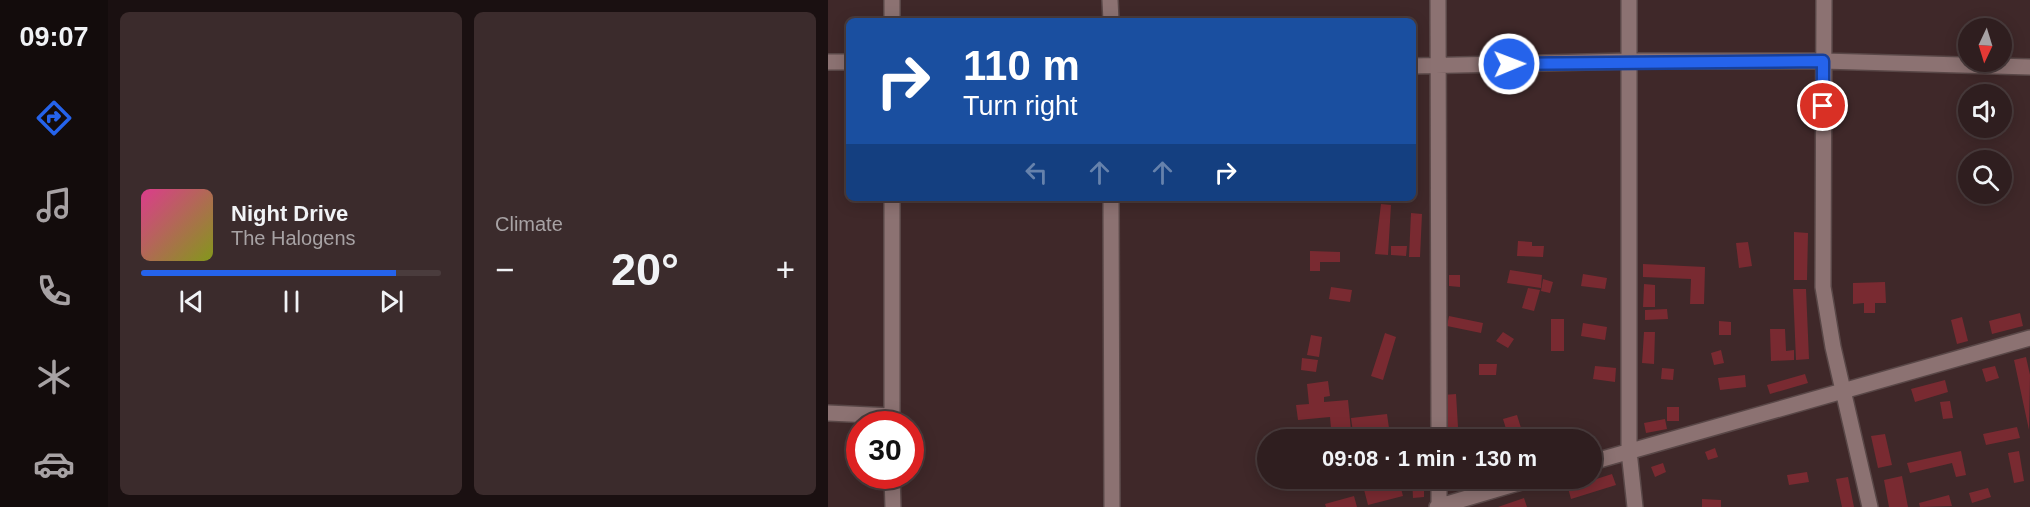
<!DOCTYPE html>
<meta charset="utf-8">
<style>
body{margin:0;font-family:Arial,sans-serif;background:#3b2b2c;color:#f1f3f6;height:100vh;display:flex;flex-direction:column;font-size:22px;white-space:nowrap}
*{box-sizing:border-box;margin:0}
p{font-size:20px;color:#a7a2a4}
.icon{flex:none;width:33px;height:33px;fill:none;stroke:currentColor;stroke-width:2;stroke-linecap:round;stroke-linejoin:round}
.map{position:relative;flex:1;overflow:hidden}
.sheet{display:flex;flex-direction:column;gap:12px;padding:12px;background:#1a1011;width:720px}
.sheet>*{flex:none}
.guide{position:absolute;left:18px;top:18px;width:570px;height:183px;border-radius:9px;box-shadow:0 3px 15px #0003,0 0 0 2px #4a3c3d;background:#1a4fa0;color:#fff;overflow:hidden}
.needle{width:39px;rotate:184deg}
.controls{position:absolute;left:1130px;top:18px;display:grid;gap:12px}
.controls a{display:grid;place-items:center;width:54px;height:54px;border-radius:50%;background:#2f1e1f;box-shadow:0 3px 15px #0003,0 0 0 2px #4a3c3d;font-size:30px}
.speed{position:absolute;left:18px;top:411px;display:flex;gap:12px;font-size:30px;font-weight:700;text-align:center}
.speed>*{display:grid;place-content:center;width:78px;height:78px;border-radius:50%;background:#2f1e1f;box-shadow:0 3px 15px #0003,0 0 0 2px #4a3c3d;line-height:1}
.speed .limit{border:9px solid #d22;background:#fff;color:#111}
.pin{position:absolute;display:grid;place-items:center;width:51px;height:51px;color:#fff;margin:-26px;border:3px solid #fff;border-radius:50%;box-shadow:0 2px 6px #0007}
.me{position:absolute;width:66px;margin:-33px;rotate:89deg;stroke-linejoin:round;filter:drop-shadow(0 0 4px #0008)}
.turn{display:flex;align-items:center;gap:21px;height:126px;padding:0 18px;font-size:27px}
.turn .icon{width:78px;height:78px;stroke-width:2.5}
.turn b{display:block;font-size:42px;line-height:51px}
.lanes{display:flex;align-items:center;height:57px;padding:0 18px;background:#0003;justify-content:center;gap:30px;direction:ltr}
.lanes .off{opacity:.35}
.big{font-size:45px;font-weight:700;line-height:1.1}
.sheet .card{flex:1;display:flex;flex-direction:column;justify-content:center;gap:9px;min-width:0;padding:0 21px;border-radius:9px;background:#3b2b2c}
.song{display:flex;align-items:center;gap:18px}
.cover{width:72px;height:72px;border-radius:9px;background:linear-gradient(135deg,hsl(330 70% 55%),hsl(70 70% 35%))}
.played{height:6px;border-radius:3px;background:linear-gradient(90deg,#2563eb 85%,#4a3c3d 85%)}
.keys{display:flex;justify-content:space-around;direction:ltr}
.heat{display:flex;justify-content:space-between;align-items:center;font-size:33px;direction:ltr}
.sheet .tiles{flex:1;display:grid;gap:12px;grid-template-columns:repeat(2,1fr)}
.trip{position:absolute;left:429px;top:429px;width:345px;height:60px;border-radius:30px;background:#2f1e1f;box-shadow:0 3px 15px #0003,0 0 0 2px #4a3c3d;font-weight:700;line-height:60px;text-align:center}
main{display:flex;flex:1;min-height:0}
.tab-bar{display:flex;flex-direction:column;width:108px;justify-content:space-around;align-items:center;background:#130c0c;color:#a7a2a4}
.tab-bar .icon{width:42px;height:42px}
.tab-bar .selected{color:#2563eb}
.tab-bar b{font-size:27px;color:#f1f3f6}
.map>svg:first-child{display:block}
.building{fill:#792a31}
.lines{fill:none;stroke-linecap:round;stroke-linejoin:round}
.street-casing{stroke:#594747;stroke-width:18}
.street{stroke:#8c7272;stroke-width:15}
.route-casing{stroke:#184099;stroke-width:15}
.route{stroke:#2563eb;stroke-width:10}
</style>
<main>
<nav class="tab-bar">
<b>09:07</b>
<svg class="icon selected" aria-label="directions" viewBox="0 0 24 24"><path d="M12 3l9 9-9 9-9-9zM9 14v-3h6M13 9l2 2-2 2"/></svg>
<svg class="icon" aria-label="music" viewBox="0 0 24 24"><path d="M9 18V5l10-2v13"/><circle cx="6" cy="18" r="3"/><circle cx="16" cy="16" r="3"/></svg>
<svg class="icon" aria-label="phone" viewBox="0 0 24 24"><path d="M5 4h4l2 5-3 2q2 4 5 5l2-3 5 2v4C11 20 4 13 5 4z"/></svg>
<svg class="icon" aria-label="climate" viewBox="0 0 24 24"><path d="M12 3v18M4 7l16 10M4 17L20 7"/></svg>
<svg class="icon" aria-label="car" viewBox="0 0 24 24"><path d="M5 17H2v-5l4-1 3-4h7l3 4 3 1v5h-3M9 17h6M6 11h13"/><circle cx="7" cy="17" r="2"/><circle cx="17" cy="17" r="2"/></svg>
</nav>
<section class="sheet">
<div class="tiles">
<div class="card">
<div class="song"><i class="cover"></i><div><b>Night Drive</b><p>The Halogens</p></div></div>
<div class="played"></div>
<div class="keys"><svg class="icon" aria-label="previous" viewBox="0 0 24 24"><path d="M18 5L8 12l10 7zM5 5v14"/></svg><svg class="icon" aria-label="pause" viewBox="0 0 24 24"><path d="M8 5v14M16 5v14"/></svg><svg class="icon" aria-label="next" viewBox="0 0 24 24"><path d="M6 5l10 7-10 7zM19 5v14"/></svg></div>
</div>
<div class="card"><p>Climate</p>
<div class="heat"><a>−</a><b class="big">20°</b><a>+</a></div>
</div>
</div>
</section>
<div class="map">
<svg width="1202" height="507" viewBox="0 0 1202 507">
<rect width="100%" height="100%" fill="#3f2829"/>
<path class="building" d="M553 204 563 205 560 255 547 254Z
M583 213 594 214 592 257H581Z
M966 232 980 233 979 280H966Z
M690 241 704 242V246H716L715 257 689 256Z
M920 242 924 266 911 268 908 243Z
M563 246H579L578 256 563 255Z
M482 251 512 252V262H492V271H482Z
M815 264 877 267 876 304H862L863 279 815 277Z
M682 270 714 275 713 288 679 283Z
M755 274 779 278 777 289 753 286Z
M621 275H632V287L621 286Z
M715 279 725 282 722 293 713 291Z
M1057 282 1058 303H1047V313H1036V303L1025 304V283Z
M816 284 827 285V307H815Z
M503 287 524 290 522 302 501 299Z
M700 288 712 290 706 311 694 308Z
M965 289H978L981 359 968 360Z
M839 309 840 319 817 320V310Z
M1192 313 1195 326 1164 334 1161 321Z
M621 316 655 323 653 333 619 326Z
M1134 317 1140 341 1129 344 1123 320Z
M723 319H736V351H723Z
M891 321 903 322V335H891Z
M755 323 779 327 777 340 753 336Z
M942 329H957L958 351 966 350V360L943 361Z
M675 332 686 339 680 348 668 341Z
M816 332H827L826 364 814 363Z
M557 333 568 337 555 380 543 376Z
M483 335 494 337 491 357 479 355Z
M893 350 896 363 886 365 883 353Z
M1198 357 1202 375 1201 430 1186 360Z
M474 358 490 360 488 372 473 370Z
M651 364H669L668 375H651Z
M767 366 788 368 787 382 765 379Z
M1167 366 1171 378 1158 382 1154 369Z
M834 368 846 369 845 380 833 379Z
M977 374 980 383 942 394 939 385Z
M917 375 918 387 892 390 890 378Z
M1117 380 1120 392 1087 402 1083 389Z
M500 381 502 396 496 397V402L520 400 524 440H504L502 417 470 420 468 405 481 404 479 384Z
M628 394 630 427 618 428 615 395Z
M1122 401 1125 418 1115 419 1112 402Z
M839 407H851V421H839Z
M559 414 561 428 525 433 523 418Z
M689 415 693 428 679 432 675 419Z
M837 419 839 429 818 433 816 423Z
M1189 427 1192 438 1158 445 1155 434Z
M1057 434 1064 465 1050 468 1043 436Z
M887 448 890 457 880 460 877 452Z
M1133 451 1138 475 1128 477 1124 463 1082 473 1079 463Z
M1191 451 1196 481 1186 483 1180 453Z
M835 463 838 472 827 477 823 467Z
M979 472 981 482 961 485 959 475Z
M784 474 788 485 743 499 740 488Z
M1074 476 1080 507H1061L1056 480Z
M1020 477 1026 507H1014L1008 479Z
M533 478H547L549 487 571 481 575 496 540 505Z
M584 478H596V497L585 498Z
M1160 488 1163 497 1144 503 1141 493Z
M1121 495 1124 506 1092 507 1091 503Z
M526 496 529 507H498L497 504Z
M696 498 699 507H670Z
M874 499 893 500V507H874Z"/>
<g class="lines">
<g class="street-casing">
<path id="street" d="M282 0 283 21
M610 0 611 440
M801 0V451L807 507
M996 0 995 287 1005 347 1042 507
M64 21V0
M0 62H21
M585 66 801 61H995L1202 67
M64 198V424
M283 198 284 507
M0 413 64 416
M764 462 1202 338
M64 476 65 507
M611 478V507
M609 507 707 478"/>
</g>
<use href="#street" class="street"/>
</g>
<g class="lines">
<g class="route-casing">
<path id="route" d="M681 64 995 61V106"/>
</g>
<use href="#route" class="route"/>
</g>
</svg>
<div class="controls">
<a><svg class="needle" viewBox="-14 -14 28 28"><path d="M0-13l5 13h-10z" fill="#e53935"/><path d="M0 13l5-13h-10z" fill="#a7a2a4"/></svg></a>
<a><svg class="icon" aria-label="sound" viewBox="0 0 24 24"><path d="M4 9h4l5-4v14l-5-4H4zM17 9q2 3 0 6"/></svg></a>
<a><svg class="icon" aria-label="search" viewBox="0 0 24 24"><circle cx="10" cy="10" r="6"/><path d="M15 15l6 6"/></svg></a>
</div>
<div class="speed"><div class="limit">30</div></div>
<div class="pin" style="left:995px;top:106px;background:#d93025"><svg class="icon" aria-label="arrive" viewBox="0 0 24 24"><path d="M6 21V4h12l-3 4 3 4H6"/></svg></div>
<svg class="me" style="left:681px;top:64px" viewBox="-20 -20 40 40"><circle r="17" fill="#2563eb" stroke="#fff" stroke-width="3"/><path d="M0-11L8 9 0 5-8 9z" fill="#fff"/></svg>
<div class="trip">09:08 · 1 min · 130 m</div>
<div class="guide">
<div class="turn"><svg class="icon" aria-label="right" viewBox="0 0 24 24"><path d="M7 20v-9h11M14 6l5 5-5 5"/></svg><div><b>110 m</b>Turn right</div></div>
<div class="lanes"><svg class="icon off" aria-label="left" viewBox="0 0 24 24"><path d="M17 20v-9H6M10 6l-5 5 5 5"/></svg><svg class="icon off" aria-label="ahead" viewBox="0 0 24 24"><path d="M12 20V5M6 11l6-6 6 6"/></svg><svg class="icon off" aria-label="ahead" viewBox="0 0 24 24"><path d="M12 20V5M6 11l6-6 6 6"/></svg><svg class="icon" aria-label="right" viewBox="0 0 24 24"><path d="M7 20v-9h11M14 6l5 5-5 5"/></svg></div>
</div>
</div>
</main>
